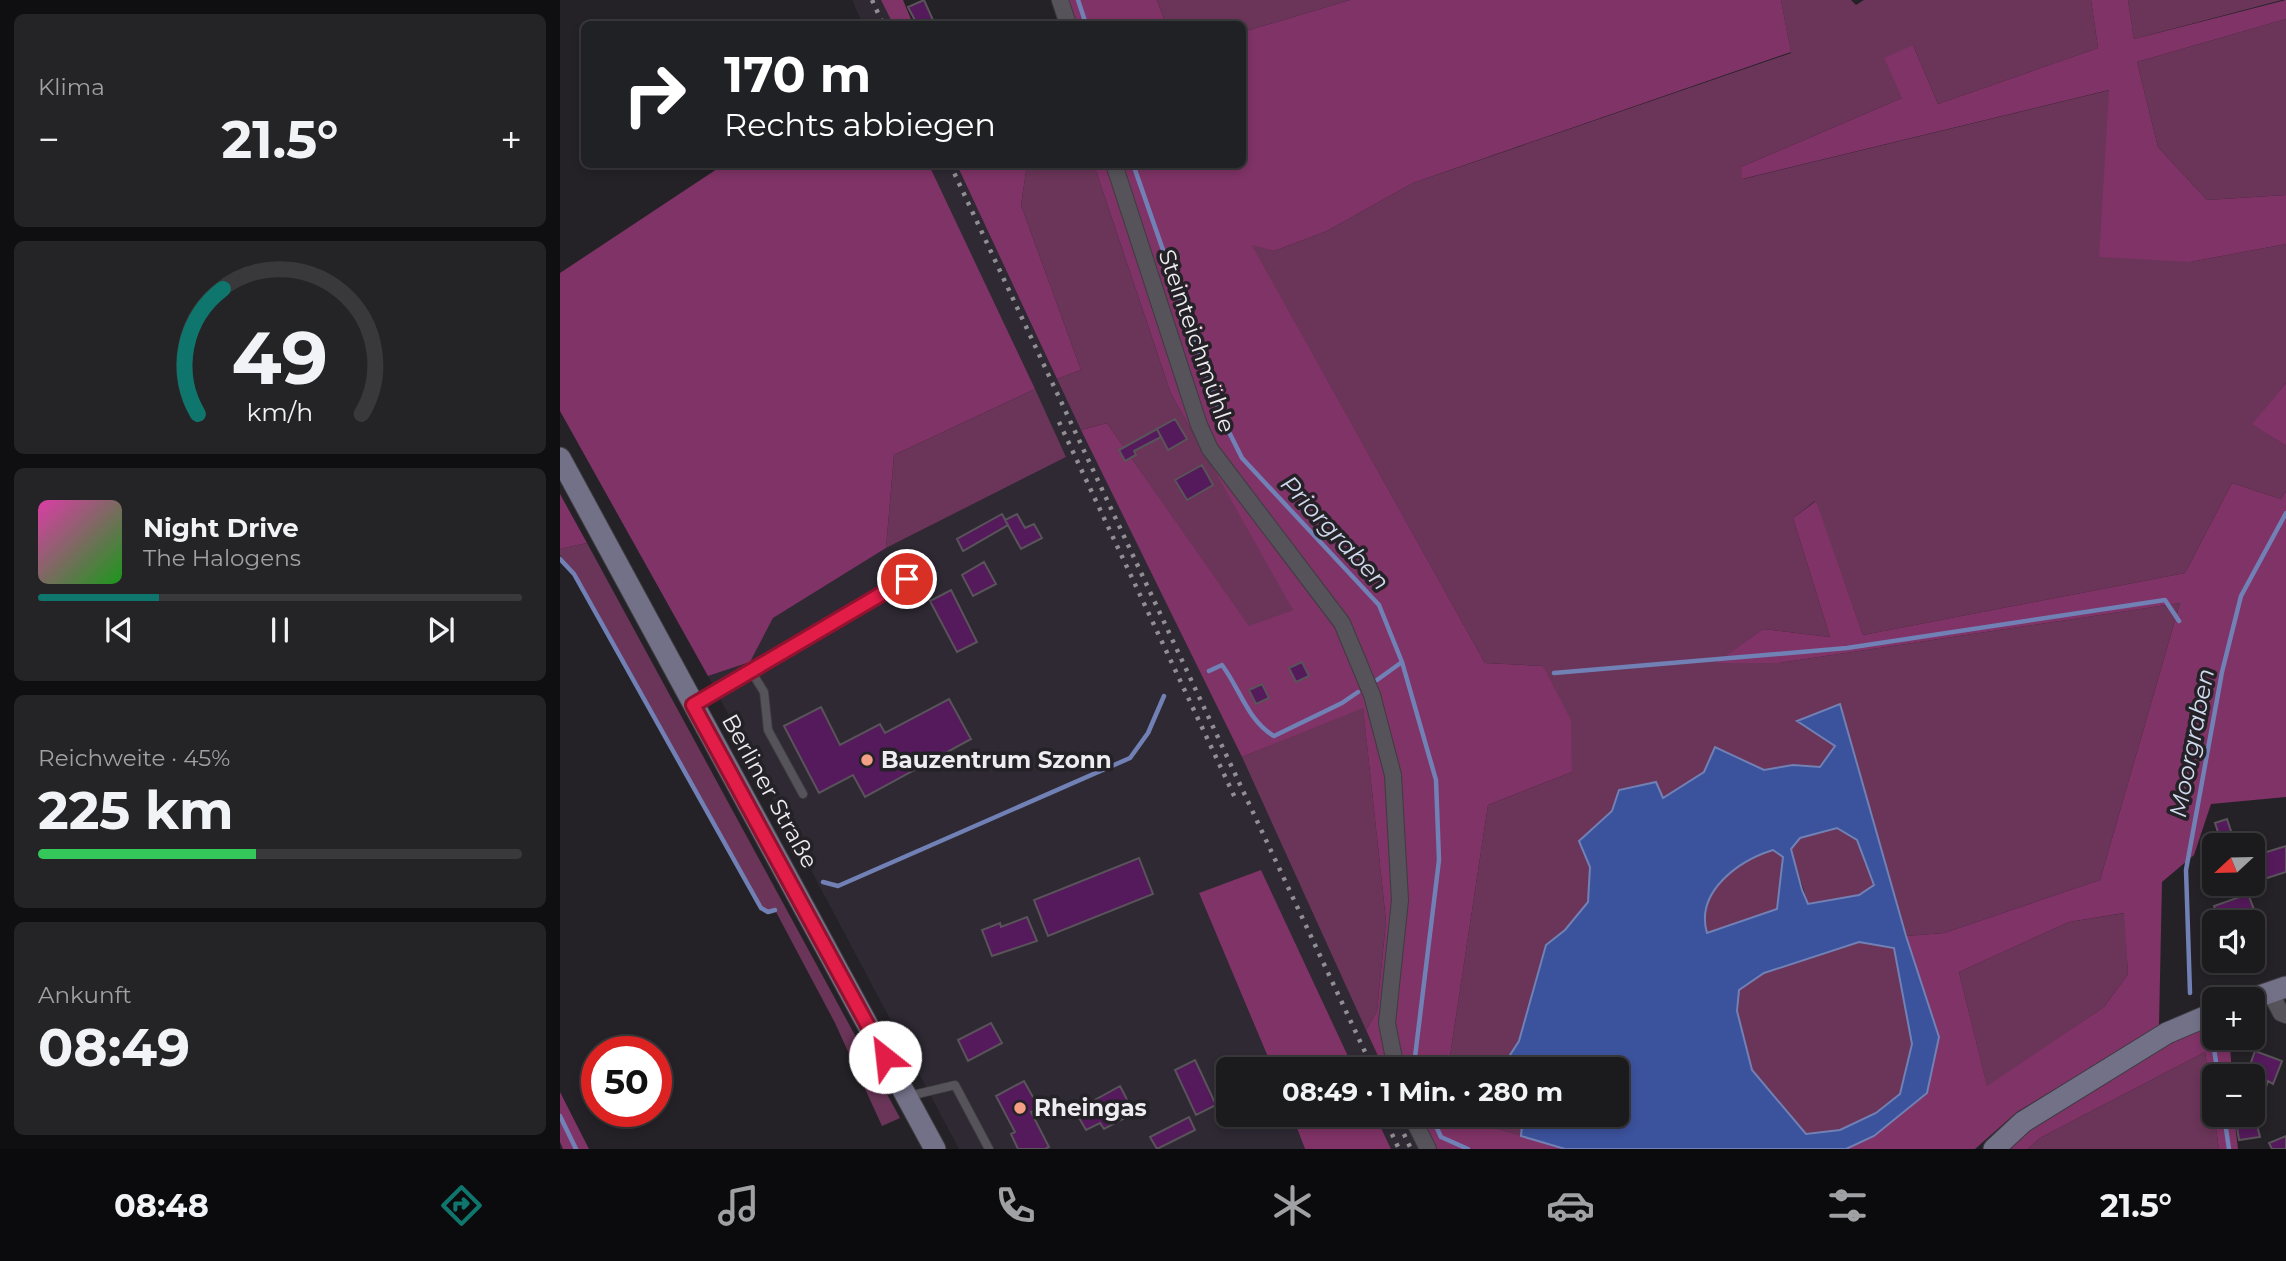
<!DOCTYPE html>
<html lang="de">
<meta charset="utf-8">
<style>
body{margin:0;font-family:Montserrat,sans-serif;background:#242326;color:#f1f3f6;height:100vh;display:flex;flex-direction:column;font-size:26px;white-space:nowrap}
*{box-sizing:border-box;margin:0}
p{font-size:23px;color:#a0a1a4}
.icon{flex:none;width:38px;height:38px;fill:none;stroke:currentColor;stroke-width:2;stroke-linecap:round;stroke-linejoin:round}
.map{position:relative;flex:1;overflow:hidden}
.drawer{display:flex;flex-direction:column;gap:14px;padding:14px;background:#0f0e10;width:560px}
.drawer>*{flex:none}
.banner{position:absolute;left:21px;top:21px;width:665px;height:147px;border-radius:10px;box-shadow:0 4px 10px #0003,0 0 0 2px #39383b;background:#202124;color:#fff;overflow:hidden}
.needle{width:46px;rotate:248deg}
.fabs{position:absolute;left:1642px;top:833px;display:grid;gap:14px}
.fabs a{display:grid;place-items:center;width:63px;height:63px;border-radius:10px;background:#1b1a1d;box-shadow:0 4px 10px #0003,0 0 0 2px #39383b;font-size:35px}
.speed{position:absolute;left:21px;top:1036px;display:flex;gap:14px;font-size:35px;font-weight:700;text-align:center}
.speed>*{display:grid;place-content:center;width:91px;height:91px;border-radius:50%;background:#1b1a1d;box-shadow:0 4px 10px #0003,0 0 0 2px #39383b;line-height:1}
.speed .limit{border:10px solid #d22;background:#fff;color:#111}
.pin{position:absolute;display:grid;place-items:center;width:60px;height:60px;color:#fff;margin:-30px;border:4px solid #fff;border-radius:50%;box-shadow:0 2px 7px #0007}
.me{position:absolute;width:77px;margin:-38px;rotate:331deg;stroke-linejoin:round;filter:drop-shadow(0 0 5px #0008)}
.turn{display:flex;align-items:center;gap:24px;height:147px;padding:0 28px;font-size:32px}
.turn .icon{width:91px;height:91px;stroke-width:2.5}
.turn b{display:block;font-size:49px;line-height:60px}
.big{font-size:52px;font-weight:700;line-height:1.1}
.drawer .card{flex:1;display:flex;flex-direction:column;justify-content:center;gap:10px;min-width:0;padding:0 24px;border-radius:10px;background:#242326}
.drawer .dial{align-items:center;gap:0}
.dial svg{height:182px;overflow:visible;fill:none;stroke:#39383b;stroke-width:7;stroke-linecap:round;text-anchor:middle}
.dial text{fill:#f1f3f6;stroke:none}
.song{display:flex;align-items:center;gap:21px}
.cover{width:84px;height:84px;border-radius:10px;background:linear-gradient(135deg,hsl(320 70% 55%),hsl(120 70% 35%))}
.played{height:7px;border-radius:4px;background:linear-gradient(90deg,#0f766e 25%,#39383b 25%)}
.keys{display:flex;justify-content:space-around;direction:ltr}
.heat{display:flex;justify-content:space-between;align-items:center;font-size:38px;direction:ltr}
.charge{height:10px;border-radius:5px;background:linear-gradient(90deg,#34c759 45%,#39383b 0)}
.trip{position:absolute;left:656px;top:1057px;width:413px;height:70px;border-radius:10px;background:#1b1a1d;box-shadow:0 4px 10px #0003,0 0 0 2px #39383b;font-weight:700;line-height:70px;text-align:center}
.tabs{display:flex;height:112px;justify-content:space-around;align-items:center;background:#0b0a0c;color:#a0a1a4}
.tabs .icon{width:49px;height:49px}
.tabs .current{color:#0f766e}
.tabs b{font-size:32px;color:#f1f3f6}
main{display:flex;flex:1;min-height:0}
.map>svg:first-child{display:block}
.built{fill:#2e2933}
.green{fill:#6a3558}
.forest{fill:#7f3366;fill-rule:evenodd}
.water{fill:#3b529c;stroke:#7180b5;stroke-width:2;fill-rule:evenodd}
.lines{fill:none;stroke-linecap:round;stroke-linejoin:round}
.stream{stroke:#7180b5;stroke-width:4.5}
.building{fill:#541a5b;stroke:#595459;stroke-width:2}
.lane-casing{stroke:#3e3c40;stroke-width:10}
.street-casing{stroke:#3e3c40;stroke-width:18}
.secondary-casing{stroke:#3e3c40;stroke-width:23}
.lane{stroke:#56545a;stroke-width:8}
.street{stroke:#56545a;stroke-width:16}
.secondary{stroke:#737188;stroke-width:21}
.rail{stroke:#918f94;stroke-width:4.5;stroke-dasharray:3.5 7;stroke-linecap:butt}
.route-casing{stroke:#92132f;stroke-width:18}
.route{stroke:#e11d48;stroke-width:12}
.poi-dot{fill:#f39f85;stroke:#242227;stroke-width:2.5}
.labels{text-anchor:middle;stroke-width:7;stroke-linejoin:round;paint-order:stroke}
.street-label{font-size:23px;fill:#eeecf0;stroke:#242227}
.poi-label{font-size:23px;font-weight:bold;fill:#eeecf0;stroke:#242227;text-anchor:start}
.water-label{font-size:24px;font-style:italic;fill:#d1d9ee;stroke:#242227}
</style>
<main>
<section class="drawer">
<div class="card"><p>Klima</p>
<div class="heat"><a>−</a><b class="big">21.5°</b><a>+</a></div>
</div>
<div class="card dial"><svg viewBox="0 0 100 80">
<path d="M14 69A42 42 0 1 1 86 69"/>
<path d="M14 69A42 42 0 0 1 25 14" stroke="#0f766e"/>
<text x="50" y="56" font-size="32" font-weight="700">49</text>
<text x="50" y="72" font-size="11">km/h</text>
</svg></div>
<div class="card">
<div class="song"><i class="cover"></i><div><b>Night Drive</b><p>The Halogens</p></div></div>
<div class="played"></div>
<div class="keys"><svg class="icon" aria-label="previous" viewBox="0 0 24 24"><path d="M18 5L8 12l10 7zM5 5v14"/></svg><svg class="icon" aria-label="pause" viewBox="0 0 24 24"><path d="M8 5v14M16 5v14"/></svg><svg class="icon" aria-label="next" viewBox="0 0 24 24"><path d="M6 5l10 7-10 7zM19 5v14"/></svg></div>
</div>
<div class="card"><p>Reichweite · 45%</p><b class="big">225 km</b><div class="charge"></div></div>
<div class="card"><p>Ankunft</p><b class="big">08:49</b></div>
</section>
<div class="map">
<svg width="1726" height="1149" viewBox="0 0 1726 1149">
<rect width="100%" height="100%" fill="#242227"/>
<path class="built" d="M292 0H321L333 24H303Z
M369 165H397L497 379 682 757 824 1069H794L701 871 639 893 713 1069H668V1115H732L745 1149H399L148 676 190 662 213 618 326 548 506 457Z
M815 1115H846L862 1149H831Z"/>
<path class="green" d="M597 0H790L683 32 682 24H606Z
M1221 0H1291L1296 5 1304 0H1531L1538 48 1378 104 1353 45 1342 98 1181 167 1183 179 1550 90 1630 262 1726 244V383L1693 424 1726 446V491L1721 499 1672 483 1625 573 1303 635 1255 501 1233 518 1270 637 1203 629 1157 663H1219L1620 603 1540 880 1384 933 1346 936 1280 705 1237 722 1275 746 1259 767 1233 765 1204 770 1156 747 1144 772 1102 799 1059 791 1052 811 1019 841 1030 867 1028 902 1005 930 986 946 959 1041 941 1069H899L890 1056 928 805 1012 772 983 666 925 663 691 244 714 251 767 231 853 183 1231 53Z
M1568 0H1722L1574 39Z
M1726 19V195L1647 200 1598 147 1577 62Z
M467 165H534L611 394 734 610 689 627 547 423 521 430 497 379 521 370 461 205Z
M475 389 506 457 326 548 334 455Z
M27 543 340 1118 322 1126 275 1023 215 910 208 912 201 908 14 575 0 555V549Z
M803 707 826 921 817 1011 806 1030 682 757Z
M1277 827 1297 840 1314 885 1299 895 1248 904 1231 849 1240 838Z
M1213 850 1223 856 1217 909 1147 933C1135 892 1178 862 1213 850Z
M1565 913 1568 974 1544 1007 1427 1087 1399 972 1509 922Z
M1299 942 1334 948 1352 1044 1340 1094 1316 1113 1280 1130 1246 1134 1192 1070 1177 1011 1179 990 1204 973Z
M1645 1052 1659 1149H1468L1480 1138Z
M929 1115H963L961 1136 939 1129Z"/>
<path class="forest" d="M321 0H343L353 24H333Z
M491 0H597L606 24H499Z
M790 0H1221L1231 52 853 183 767 231 714 251 692 245 925 663 983 666 1011 720 1012 772 928 805 890 1056 899 1069H824L806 1030 817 1011 826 921 803 708 682 757 521 430 547 423 689 626 733 610 611 394 534 165 682 164 683 32Z
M1531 0H1568L1574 39 1726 0V19L1577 62 1598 147 1647 200 1726 195V244L1630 262 1539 257 1549 90 1182 179 1181 167 1342 98 1324 58 1353 45 1378 104 1538 48Z
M163 165H369L475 389 334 455 326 548 213 618 190 662 148 676 0 411V273Z
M397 165H467L461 205 521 370 497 379Z
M1726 383V446L1692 424Z
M1672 483 1721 499 1726 491V797L1651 804 1634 855 1602 882 1599 1026 1457 1112 1415 1149H1286L1314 1136 1379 1037 1346 936 1384 933 1540 880 1620 603 1219 663H1156L1203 629 1270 637 1233 518 1256 501 1303 635 1625 573ZM1564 913 1568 974 1544 1007 1427 1086 1399 972 1509 922Z
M0 494 27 543 0 549Z
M701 870 794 1069H713L639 893Z
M1654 1023V1038H1673L1670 1045 1672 1076H1654V1112L1645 1052 1480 1138 1468 1149H1446L1469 1128 1604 1047Z
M0 1092 29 1149H3L0 1142Z
M732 1115H815L831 1149H745Z
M846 1115H929L939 1129 1005 1149H862Z
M1654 1115H1674L1678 1149H1659Z"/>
<path class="water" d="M1280 704 1346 936 1379 1037 1367 1093 1314 1136 1286 1149H1005L961 1136 963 1115H1057V1069H941L959 1041 986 945 1005 930 1028 902 1030 867 1019 841 1052 811 1059 790 1096 782 1103 798 1144 772 1155 747 1204 770 1233 765 1260 767 1275 746 1237 721ZM1277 828 1297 840 1314 885 1299 895 1248 904 1242 890 1231 849 1240 838ZM1213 850 1223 857 1217 909 1147 933C1135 892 1178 861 1213 850ZM1299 942 1334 948 1352 1044 1340 1094 1316 1113 1280 1130 1246 1134 1192 1070 1177 1011 1179 990 1204 973Z"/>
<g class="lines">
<path class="stream" d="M518 0 526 24
M573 164 661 416 682 458 819 605 842 662 876 780 879 860 855 1057 858 1069
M0 559 14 574 201 908 208 912 215 910
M649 671 662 665C680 689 688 721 714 736L782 703 798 692
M994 673 1287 648 1605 600 1619 621
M817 680 842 662
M263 882 278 886 570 758 588 733 604 696
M1630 993 1626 870 1662 672 1681 596 1726 513
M1652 1035 1658 1076
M871 1115 881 1137 908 1149
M1664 1115 1669 1149
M0 1116 16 1149"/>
</g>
<path class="building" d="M364 0 373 20 357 24 348 7Z
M615 419 627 439 608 450 597 429Z
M597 429 601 437 574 451 576 455 565 461 559 450Z
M642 465 653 485 627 500 615 480Z
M442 514 448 525 403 551 397 539Z
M457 514 465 528 474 524 482 538 461 549 445 520Z
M424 562 436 584 413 596 402 575Z
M391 590 417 642 397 652 370 601Z
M742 662 749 676 736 682 729 668Z
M702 684 709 698 696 704 689 690Z
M389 699 411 739 305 797 293 775 259 793 224 726 261 707 280 745 320 724 325 733Z
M1667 819 1674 840 1662 844 1655 823Z
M1726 846V872L1704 879 1697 855Z
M579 858 593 894 488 936 474 900Z
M1688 894 1700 925 1692 928V922H1660L1654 906Z
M467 917 477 941 432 956 422 930 440 923 441 927Z
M431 1023 442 1043 408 1061 398 1040Z
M1695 1051 1722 1061 1713 1084 1708 1081 1705 1090 1692 1085V1076H1686Z
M635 1060 656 1105 636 1115 615 1070Z
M464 1081 479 1108 471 1112 489 1147 485 1149H458L451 1134 455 1132 436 1096Z
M560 1086 574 1113 544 1129 540 1123 526 1130 515 1111Z
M1675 1115H1687L1689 1126 1697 1125 1700 1137 1679 1140Z
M629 1117 635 1130 597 1149 590 1137Z
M1726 1136V1149H1712L1709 1143Z"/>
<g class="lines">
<g class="lane-casing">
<path id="lane" d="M191 671 204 692 208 730 243 794
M136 703 347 579
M349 1096 395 1085 429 1149"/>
</g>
<g class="street-casing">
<path id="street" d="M500 0 508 24
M554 164 639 425 650 449 782 623 812 695 833 775 840 900 827 1023 836 1069
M1710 992 1721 1013 1726 1015
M851 1115 868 1149"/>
</g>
<g class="secondary-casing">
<path id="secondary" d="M0 458 375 1149
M1691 999 1726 987
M1434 1149 1463 1122 1607 1033 1654 1013"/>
</g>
<use href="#lane" class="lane"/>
<use href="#street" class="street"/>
<use href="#secondary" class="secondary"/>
<path class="rail" d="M312 0 323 24
M390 164 813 1069
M499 422 677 802
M823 1115 839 1149
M835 1115 851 1149"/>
</g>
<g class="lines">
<g class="route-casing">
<path id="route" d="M325 1057 133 705 347 579"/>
</g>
<use href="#route" class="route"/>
</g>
<g class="poi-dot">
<circle cx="307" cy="760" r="7"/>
<circle cx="460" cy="1108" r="7"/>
</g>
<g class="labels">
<g class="street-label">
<text transform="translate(637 341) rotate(71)" y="8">Steinteichmühle</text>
<text transform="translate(210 791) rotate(61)" y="8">Berliner Straße</text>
</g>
<g class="poi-label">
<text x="321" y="768">Bauzentrum Szonn</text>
<text x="474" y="1116">Rheingas</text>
</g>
<g class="water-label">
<text transform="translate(775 533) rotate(47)" y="8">Priorgraben</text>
<text transform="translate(1632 743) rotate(-79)" y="8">Moorgraben</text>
</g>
</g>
</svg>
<div class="fabs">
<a><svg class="needle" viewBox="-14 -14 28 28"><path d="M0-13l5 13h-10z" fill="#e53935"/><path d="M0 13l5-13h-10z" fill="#a0a1a4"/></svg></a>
<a><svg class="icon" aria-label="sound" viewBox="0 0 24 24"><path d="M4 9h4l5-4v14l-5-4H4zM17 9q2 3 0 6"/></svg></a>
<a>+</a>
<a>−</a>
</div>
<div class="speed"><div class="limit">50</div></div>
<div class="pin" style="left:347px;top:579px;background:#d93025"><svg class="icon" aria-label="arrive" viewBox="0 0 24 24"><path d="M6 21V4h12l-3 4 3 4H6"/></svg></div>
<svg class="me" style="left:325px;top:1057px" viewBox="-20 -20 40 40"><circle r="19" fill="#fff"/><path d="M0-13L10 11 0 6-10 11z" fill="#e11d48"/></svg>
<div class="trip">08:49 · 1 Min. · 280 m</div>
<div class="banner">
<div class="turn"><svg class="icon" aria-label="right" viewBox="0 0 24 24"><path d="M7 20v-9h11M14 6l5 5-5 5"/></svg><div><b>170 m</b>Rechts abbiegen</div></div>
</div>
</div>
</main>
<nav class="tabs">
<b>08:48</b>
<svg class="icon current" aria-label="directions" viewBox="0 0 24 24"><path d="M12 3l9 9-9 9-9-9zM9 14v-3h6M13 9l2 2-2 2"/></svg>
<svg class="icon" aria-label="music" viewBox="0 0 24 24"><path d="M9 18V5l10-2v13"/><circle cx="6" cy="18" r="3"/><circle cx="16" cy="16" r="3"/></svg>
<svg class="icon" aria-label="phone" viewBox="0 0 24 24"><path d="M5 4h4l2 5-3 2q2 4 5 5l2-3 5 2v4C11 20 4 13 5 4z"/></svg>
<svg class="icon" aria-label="climate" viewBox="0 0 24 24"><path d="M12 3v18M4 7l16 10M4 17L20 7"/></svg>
<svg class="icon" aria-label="car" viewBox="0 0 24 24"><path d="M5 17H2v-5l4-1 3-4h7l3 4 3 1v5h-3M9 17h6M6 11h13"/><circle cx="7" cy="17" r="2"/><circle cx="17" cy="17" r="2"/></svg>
<svg class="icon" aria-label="filters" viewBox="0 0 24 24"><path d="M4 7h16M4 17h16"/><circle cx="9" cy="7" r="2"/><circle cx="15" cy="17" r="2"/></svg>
<b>21.5°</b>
</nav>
